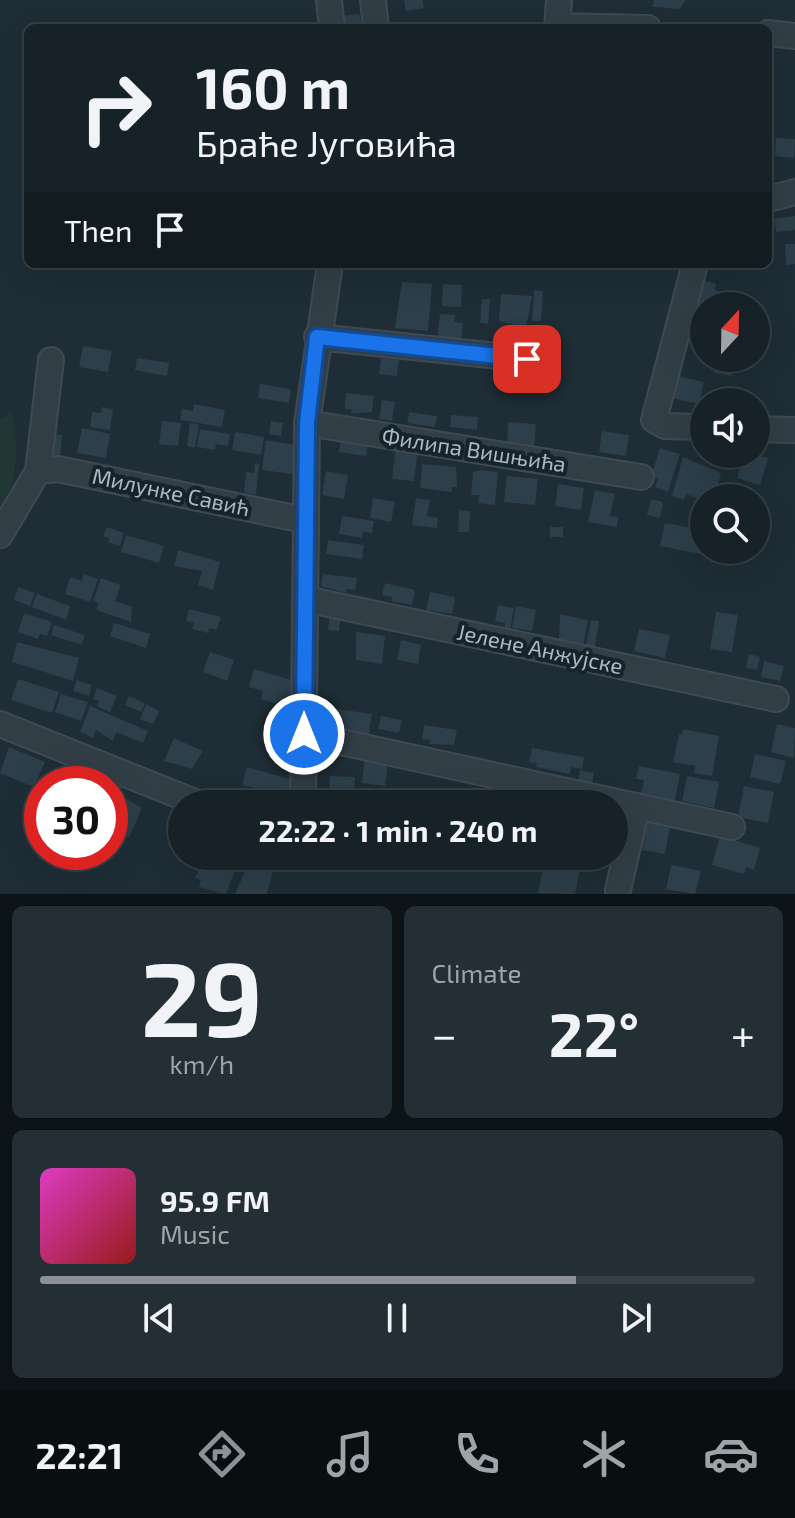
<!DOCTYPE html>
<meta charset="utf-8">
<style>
body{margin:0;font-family:"Exo 2",sans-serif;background:#232f34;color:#f1f3f6;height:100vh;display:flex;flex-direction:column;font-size:30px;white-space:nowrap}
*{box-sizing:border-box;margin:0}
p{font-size:26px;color:#9ea4a8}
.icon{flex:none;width:44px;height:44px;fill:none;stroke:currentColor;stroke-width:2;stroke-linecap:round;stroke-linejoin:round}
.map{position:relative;height:894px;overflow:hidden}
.panel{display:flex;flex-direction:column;gap:12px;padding:12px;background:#0c1316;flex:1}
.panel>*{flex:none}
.guide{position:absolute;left:24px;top:24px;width:748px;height:244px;border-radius:12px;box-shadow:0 8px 32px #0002,0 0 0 2px #353f45;background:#162228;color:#f1f3f6;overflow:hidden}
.needle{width:52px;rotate:22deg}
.controls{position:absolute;left:690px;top:292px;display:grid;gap:16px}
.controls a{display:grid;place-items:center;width:80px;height:80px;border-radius:50%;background:#162228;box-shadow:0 8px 32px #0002,0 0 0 2px #353f45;font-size:40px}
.speed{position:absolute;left:24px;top:766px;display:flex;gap:16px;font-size:40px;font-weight:700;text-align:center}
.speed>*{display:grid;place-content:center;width:104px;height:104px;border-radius:50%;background:#162228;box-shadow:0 8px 32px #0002,0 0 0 2px #353f45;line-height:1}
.speed .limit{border:12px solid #d22;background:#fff;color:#111}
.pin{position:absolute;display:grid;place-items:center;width:68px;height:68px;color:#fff;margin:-34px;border-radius:16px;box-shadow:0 4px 12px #0006}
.me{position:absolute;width:88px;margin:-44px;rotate:0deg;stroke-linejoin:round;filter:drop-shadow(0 0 6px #0008)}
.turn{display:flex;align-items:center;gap:28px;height:168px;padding:0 40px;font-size:36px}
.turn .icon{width:104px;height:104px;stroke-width:2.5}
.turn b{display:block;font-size:56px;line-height:68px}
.then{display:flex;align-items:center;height:76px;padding:0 40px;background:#0003;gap:16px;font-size:30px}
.big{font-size:60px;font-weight:700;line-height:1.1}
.panel .card{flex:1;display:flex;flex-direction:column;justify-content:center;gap:12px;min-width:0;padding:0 28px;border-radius:12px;background:#232f34}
.panel .dial{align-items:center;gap:0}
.dial b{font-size:104px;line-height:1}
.song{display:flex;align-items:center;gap:24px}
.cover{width:96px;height:96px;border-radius:12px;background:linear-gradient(135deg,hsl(310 70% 55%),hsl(0 70% 35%))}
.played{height:8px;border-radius:4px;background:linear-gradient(90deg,#8c9099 75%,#353f45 75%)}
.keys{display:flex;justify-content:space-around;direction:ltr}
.heat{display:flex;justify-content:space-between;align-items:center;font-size:44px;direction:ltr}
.panel .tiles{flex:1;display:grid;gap:12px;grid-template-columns:1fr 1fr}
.card:last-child{grid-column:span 2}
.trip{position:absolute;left:168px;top:790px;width:460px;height:80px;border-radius:40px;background:#162228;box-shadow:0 8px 32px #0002,0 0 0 2px #353f45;font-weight:700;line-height:80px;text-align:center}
.tabs{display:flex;height:128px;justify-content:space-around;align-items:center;background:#090e10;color:#9ea4a8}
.tabs .icon{width:56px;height:56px}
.tabs .active{color:#8c9099}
.tabs b{font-size:36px;color:#f1f3f6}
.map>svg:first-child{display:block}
.green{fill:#203734}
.building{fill:#2c3f4a}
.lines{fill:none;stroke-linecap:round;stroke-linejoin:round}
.minor-casing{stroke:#3e4a53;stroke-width:28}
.minor{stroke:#313e46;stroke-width:24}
.route-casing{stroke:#114b97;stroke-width:20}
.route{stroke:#1a73e8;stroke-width:14}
.labels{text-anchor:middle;stroke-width:8;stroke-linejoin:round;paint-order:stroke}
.street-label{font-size:22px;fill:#abbac4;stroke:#17232a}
</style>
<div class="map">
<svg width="795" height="894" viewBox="0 0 795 894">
<rect width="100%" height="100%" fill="#1e2d36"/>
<path class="green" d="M12 412C18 443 20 482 0 507V419Z"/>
<path class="building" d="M404 0H423L424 8 406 11Z
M654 0H686L680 9 653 7Z
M359 14 363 28H342L340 16Z
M776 138 795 139 794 158 775 156Z
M795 216V230L776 232 774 219Z
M785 244H795V264L786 265Z
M703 280 716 284 715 290 724 293 723 296 738 299 736 306 696 309Z
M402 282 432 284 428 331 395 328Z
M443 284 462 285 461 307 442 306Z
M534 290 543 291 541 321H532Z
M501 294 532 296 526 328 499 321Z
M482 299H490L488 324 480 323Z
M440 314 455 315 454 322 463 323 461 343 437 341Z
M83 346 112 351 108 372 79 367Z
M137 358 169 363 167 376 135 370Z
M381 358 399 360 397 376 379 374Z
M716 358H735L732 376 713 373Z
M677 376 704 382 699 404 672 398Z
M260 384 291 389 289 403 258 398Z
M346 393 374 396 372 412 351 414 352 409H345Z
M382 400 395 402 392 421 379 419Z
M194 404 225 410 222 427 180 420 182 409 193 411Z
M102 407 113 409 110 430 90 427 92 412 101 413Z
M409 412 437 416 435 427 407 423Z
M451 415 478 417 477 430 450 427Z
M162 421 181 423 178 446 159 444Z
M271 421 283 423 281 436 269 434Z
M508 422 536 424 534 448 507 447Z
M190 423 199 424 195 448 187 446Z
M82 428 110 434 106 458 77 453Z
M200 429 230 434 228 446 216 444 215 450 197 447Z
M602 431 629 435 626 456 599 452Z
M235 432 264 437 261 455 232 450Z
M52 434 62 435 60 459 51 458Z
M341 439 368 443 366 456 339 452Z
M266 440 296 445 292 474 262 470Z
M396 446 418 449 414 481 392 479Z
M660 448 680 454 668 492 655 487 658 478 651 476Z
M744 454 768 458 760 485 737 478Z
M683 457 721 473 714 498H704V501L686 494 684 500 672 496Z
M255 463 259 464 256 495 244 493 246 472 254 473Z
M422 464 456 467 457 487H452V492L420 488Z
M480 470 498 472 495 505 478 503 479 495H471L473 472Z
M326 471 348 475 344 499 322 495Z
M507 476 538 479 535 505 504 502Z
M558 484 584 488 581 510 555 506Z
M595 490 615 494 610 516 618 517 617 527 588 522Z
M373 498 395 502 391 522 370 518Z
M416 498 430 500 427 516 438 518 437 528 412 525Z
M651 499 663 502 660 518 647 515Z
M459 510 470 511 469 532H458Z
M342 516 374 521 372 533 363 532 362 538 339 534Z
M665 523 704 530V550H711L710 556 660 546Z
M107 527 124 533 120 546 108 542 109 538 103 536Z
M550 527H563V537H550Z
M126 535 164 546 159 563 121 552Z
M328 540 364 545 362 559 326 554Z
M178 550 220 562 213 590 198 585 202 571 174 566Z
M84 574 98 579 90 602 65 594 70 577 82 581Z
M323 574 357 578 355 590 346 589V593L321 586Z
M101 578 121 585 115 601 132 607 131 622 96 610 99 603 93 601Z
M385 583 415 590 412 605 391 601 392 597 382 595Z
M18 587 35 593 30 606 14 600Z
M430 592 455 597 452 614 426 610Z
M37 594 70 606 66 620 32 607Z
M498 605 514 608 510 630 504 629 505 623 495 621Z
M516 606 536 610 532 631 512 628Z
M189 609 221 617 217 630 209 628 208 633 192 629 194 623 186 621Z
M330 610 341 611 339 631 328 630Z
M716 612 738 615 732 652 710 649Z
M24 613 52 622 47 636 40 634 38 639 18 632Z
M560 614 588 620 583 646 559 641Z
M591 620 599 621 594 652 585 651Z
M114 623 150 634 146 648 110 636Z
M54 625 85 635 82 645 51 635Z
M639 629 670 635 665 658 634 651Z
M356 632 385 636 382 664 356 660Z
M401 640 421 645 418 664 397 660Z
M17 642 79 658 73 681 12 662Z
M210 652 234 660 227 681 203 672Z
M749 654 760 657 757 670 746 668Z
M764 661 784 666 780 681 761 677Z
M254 669 298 682 291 708 261 699 263 691 249 687Z
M18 679 59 692 52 713 11 700Z
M77 680 92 685 89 696 73 691Z
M97 688 117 696 110 712 97 706 99 701 93 699Z
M61 694 88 702 81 721 55 712Z
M129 696 145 703 141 712 125 705Z
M146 704 159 711 153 724 140 719Z
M90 706 148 731 143 743 116 732 113 741 96 730 93 738 80 732Z
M330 708 372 714 368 739 346 736 342 727 327 725Z
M381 716 402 720 399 733 378 729Z
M777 724 795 728 794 758 771 752Z
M424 725 457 730 454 745 429 744 430 740 422 739Z
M265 726 296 735 291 749 261 740Z
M683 729 719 736 712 776 694 773 695 766 673 762 679 734 682 735Z
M174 738 203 751 192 769 164 761Z
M9 747 45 762 34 787 0 773Z
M532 748 584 757 582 769 571 767 570 774 536 767 537 763 529 762Z
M755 754 786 761 780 784 750 777Z
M365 757 388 761 385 786 362 783Z
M639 766 680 774 675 801 641 794 644 780 636 779Z
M247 767 296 781 292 796 242 785Z
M580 770 594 773 592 785 578 783Z
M330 776 355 777 353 804H328Z
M687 776 719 782 714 808 682 801Z
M744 786 774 792 768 823 738 817Z
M116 793 142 808 129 838 110 828V806Z
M382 794 400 796 399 804H380Z
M642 821 670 826 665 854 636 849Z
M720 836 760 848 754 870 746 867 744 874 712 865Z
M207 856H240L226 894 199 887 201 880 195 878Z
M362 856H393L392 872 360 868Z
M543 856H583L581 866 542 859Z
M253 862 273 871 267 894H235L247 867 250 869Z
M544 863 580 869 575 894 538 893Z
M671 865 701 871 695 894 666 889Z"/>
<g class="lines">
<g class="minor-casing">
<path id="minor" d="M329 0 332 28
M373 0 376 28
M557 26 648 28
M557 28 559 0
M768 33 795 36
M768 199 795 192
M695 264 654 420 665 426 704 427
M317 337 527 359
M307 423 641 477
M756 429 795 430
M38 471 58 469 304 520
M0 535 38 471 51 360
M305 599 776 699
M0 724 200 804
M304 734 732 827
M303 804 307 423 330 264
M302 858V856
M618 890 637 806"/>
</g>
<use href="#minor" class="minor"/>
</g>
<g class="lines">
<g class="route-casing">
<path id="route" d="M304 734 307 423 317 337 527 359"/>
</g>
<use href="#route" class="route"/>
</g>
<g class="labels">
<g class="street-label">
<text transform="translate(474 450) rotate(9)" y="8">Филипа Вишњића</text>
<text transform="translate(171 492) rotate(12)" y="8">Милунке Савић</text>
<text transform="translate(540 649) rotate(12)" y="8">Јелене Анжујске</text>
</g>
</g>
</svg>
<div class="controls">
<a><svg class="needle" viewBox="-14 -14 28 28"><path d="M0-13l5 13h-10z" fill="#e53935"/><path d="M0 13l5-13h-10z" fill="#9ea4a8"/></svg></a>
<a><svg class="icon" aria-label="sound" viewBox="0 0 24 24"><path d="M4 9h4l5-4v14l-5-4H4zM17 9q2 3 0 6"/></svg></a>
<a><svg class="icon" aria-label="search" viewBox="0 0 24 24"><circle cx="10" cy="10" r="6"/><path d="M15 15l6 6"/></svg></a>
</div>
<div class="speed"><div class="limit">30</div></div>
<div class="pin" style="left:527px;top:359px;background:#d93025"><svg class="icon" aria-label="arrive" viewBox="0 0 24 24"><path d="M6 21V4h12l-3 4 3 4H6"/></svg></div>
<svg class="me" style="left:304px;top:734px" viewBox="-20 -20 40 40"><circle r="17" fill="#1a73e8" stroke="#fff" stroke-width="3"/><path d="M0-11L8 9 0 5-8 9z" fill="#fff"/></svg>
<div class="trip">22:22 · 1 min · 240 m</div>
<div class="guide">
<div class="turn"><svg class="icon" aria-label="right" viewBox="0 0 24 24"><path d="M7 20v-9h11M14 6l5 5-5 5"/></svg><div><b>160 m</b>Браће Југовића</div></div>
<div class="then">Then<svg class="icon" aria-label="arrive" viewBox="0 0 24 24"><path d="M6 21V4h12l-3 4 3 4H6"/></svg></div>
</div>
</div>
<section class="panel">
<div class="tiles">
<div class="card dial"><b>29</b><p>km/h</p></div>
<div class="card"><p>Climate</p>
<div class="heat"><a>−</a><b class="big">22°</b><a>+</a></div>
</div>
<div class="card">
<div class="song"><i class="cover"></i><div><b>95.9 FM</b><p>Music</p></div></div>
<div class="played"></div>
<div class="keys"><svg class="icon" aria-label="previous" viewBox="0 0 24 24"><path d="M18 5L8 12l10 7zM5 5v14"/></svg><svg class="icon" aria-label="pause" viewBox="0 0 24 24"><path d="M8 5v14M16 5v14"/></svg><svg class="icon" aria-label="next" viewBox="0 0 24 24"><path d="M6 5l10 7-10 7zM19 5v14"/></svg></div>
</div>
</div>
</section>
<nav class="tabs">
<b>22:21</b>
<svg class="icon active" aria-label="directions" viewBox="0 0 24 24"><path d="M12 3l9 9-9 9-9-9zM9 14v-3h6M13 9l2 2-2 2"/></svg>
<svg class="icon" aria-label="music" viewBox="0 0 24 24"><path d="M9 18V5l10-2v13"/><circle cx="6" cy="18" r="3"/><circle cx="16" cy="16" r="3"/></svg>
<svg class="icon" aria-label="phone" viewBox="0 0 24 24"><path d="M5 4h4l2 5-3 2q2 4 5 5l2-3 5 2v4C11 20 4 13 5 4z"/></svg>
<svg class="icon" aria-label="climate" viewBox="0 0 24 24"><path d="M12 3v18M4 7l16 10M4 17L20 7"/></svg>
<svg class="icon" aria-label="car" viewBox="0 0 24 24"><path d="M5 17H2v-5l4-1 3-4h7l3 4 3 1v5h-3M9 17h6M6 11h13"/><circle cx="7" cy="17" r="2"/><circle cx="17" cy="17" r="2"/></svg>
</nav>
